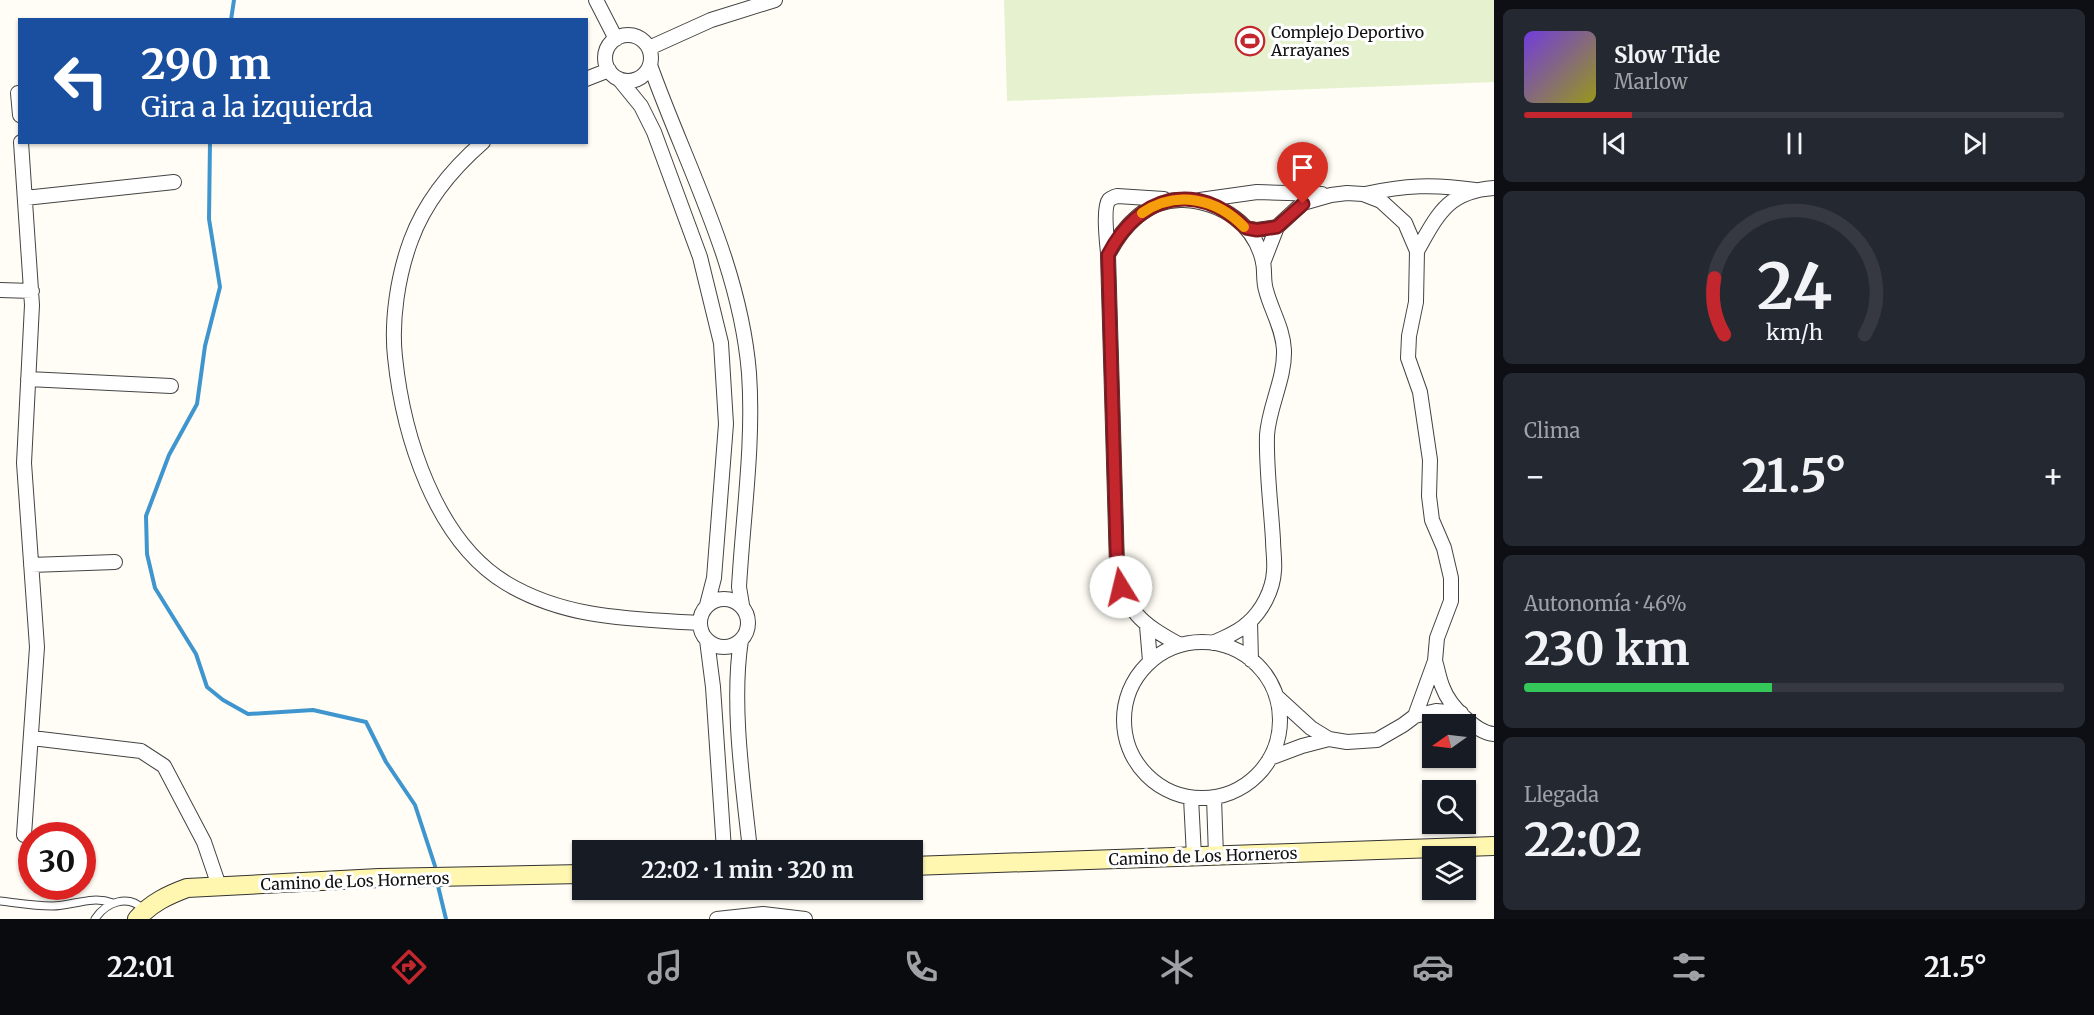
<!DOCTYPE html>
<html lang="es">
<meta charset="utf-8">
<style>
body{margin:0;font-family:Merriweather,serif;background:#242831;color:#f1f3f6;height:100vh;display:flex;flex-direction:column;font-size:22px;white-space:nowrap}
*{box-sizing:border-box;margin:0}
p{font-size:20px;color:#9ea1a6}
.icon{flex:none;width:33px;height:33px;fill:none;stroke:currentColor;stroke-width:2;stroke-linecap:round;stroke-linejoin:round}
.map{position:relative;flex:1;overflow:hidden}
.drawer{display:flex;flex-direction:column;gap:9px;padding:9px;background:#0d0f14;width:600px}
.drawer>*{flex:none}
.top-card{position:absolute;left:18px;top:18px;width:570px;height:126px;border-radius:0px;box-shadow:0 2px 4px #0004;background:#1a4fa0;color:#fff;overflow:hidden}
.needle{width:39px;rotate:256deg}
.controls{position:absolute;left:1422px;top:714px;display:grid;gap:12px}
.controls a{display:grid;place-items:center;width:54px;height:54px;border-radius:0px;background:#171b24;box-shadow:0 2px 4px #0004;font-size:30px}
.speed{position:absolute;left:18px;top:822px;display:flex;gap:12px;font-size:30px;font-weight:700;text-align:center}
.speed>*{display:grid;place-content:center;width:78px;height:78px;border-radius:50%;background:#171b24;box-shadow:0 2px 4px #0004;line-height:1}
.speed .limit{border:9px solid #d22;background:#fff;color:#111}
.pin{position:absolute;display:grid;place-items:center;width:51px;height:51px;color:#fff;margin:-62px -26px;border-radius:50% 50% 50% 0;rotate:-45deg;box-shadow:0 0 6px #0007}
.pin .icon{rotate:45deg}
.me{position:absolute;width:66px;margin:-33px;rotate:351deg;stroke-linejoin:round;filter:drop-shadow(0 0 4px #0008)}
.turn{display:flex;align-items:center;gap:21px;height:126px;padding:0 24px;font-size:27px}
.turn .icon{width:78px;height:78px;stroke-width:2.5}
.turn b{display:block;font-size:42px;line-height:51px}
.big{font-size:45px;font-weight:700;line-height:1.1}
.drawer .card{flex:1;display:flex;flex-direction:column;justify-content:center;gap:9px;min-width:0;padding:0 21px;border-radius:9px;background:#242831}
.drawer .dial{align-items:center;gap:0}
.dial svg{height:156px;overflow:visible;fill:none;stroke:#363941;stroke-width:7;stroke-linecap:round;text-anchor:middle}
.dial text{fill:#f1f3f6;stroke:none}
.song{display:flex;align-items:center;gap:18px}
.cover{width:72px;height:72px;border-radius:9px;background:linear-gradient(135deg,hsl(260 70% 55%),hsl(60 70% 35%))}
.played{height:6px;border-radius:3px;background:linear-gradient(90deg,#c4262e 20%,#363941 20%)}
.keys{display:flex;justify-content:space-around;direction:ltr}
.heat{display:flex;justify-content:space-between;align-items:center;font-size:33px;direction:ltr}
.charge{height:9px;border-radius:4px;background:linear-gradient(90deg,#34c759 46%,#363941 0)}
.trip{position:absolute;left:572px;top:840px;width:351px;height:60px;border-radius:0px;background:#171b24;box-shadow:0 2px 4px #0004;font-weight:700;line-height:60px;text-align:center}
.tabs{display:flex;height:96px;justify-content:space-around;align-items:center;background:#090b0e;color:#9ea1a6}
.tabs .icon{width:42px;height:42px}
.tabs .selected{color:#c4262e}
.tabs b{font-size:27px;color:#f1f3f6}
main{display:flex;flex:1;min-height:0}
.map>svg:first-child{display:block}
.pitch{fill:#e6f2cf}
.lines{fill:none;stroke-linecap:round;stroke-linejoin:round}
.stream{stroke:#3f96cf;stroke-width:4}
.lane-casing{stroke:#444;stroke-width:9}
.street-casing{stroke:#444;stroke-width:16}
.secondary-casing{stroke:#333;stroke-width:20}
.lane{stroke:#fff;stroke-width:7}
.street{stroke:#fff;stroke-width:14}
.secondary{stroke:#fff6b0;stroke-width:18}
.route-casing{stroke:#7f191e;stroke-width:15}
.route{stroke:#c4262e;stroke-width:10}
.slow{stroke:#f59e0b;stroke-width:10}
.labels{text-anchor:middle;stroke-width:6;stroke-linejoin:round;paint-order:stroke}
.poi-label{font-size:16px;fill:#111;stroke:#fff;text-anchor:start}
.street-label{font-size:16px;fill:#111;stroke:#fff}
</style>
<main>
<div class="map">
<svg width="1494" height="919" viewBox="0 0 1494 919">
<rect width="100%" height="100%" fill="#fffdf5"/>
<path class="pitch" d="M1004 0H1494V82L1007 101Z"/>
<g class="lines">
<path class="stream" d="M231 20 234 0
M210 142 209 219 220 287 205 346 197 404 169 455 146 516 147 554 155 588 196 654 207 687 223 700 248 714 313 710 366 722 386 762 415 805 435 866
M438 886 446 919"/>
<g class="lane-casing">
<path id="lane" d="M0 901C17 903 35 906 52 906 73 906 91 895 113 903
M95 919C106 902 128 894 143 909"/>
</g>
<g class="street-casing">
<path id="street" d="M596 0 616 39
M605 58a23 23 0 1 1 46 0a23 23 0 1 1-46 0Z
M649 48 711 20 775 0
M650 65C686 166 740 263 749 373 754 443 743 516 739 587L742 605
M586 79 609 70
M619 79 641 106 654 132 700 257 721 343 726 424 714 578 707 605
M18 93 20 115
M21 142 32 305 24 463 37 647 24 835
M483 142C452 169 425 202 411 240 398 275 391 320 395 357 403 435 435 540 506 583 566 619 632 619 700 623
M1365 194C1405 185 1434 184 1475 190
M25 198 174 182
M1200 200 1257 192 1322 194
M1246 228 1257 230 1277 227 1303 203 1331 195 1347 193 1363 194 1381 201 1405 223 1417 251 1416 302 1409 336 1408 358 1420 392 1430 460 1429 496 1432 520 1444 548 1451 578V601L1437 638 1435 661 1415 716 1403 725 1377 740 1347 742 1329 739 1311 728 1276 696
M1417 251C1438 214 1448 191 1494 188
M1108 253C1107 243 1103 207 1109 200 1111 198 1114 197 1117 196L1164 199
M1263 263 1277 227
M0 290 32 291
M28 379 171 386
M31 565 115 562
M700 623a24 24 0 1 1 48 0a24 24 0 1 1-48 0Z
M1250 622 1251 660
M1147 626 1150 661
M707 640 713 687 724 850
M741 640C731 704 743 785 750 850
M1124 720a78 78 0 1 1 156 0a78 78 0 1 1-156 0Z
M1180 645C1140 623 1126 612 1117 566L1108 255C1123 226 1148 198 1184 200 1221 202 1255 224 1263 262 1265 271 1263 281 1266 290 1271 310 1283 328 1284 350 1285 379 1269 406 1267 435 1266 468 1271 506 1273 540 1273 550 1275 561 1274 571 1273 590 1262 611 1248 623 1238 633 1225 637 1213 643
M1435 661C1438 670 1439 679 1443 688 1449 705 1476 733 1494 734
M1415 716 1436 711 1461 713
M32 738 141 751 164 766 204 842 219 886
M1270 758 1302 746 1329 739
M1191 798 1194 856
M1214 798 1216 856
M717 919 763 914 805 919"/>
</g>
<g class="secondary-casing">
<path id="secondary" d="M912 866 1494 846
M137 919C151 903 168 895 187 888L379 878 582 874"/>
</g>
<use href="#lane" class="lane"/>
<use href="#street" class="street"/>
<use href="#secondary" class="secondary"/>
</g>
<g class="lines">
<g class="route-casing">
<path id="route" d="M1121 587 1117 566 1108 255C1138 196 1196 178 1246 228L1257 230 1277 227 1303 204"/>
</g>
<use href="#route" class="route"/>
<path class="slow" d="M1142 213C1176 190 1216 198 1244 227"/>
</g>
<defs>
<g id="stadium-ring" transform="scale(1.5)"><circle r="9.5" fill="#fff" stroke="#c4262e" stroke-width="1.5"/><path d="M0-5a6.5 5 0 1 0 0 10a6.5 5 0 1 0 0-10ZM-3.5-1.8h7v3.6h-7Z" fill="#c4262e"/></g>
</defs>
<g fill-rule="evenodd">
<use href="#stadium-ring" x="1250" y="41"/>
</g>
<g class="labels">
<g class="poi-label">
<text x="1271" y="38">Complejo Deportivo<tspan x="1271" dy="18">Arrayanes</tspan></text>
</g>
<g class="street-label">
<text transform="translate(1203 856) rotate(-2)" y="6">Camino de Los Horneros</text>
<text transform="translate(355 881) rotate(-2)" y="6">Camino de Los Horneros</text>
</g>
</g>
</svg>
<div class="controls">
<a><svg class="needle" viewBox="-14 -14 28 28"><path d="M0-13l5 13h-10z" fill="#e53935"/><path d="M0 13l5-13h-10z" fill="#9ea1a6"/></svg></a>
<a><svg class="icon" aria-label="search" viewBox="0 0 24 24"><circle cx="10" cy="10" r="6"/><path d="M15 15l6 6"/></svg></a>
<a><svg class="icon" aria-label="layers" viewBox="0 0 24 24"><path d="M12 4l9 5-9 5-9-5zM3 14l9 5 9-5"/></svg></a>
</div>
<div class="speed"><div class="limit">30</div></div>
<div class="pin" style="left:1303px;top:204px;background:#d93025"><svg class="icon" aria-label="arrive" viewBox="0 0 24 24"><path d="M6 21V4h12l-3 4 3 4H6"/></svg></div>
<svg class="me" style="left:1121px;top:587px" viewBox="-20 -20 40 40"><circle r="19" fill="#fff"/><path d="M0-13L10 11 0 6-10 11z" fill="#c4262e"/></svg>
<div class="trip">22:02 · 1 min · 320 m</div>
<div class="top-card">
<div class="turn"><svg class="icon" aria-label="left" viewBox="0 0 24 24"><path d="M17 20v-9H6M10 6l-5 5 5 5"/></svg><div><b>290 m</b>Gira a la izquierda</div></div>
</div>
</div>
<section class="drawer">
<div class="card">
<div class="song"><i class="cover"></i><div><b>Slow Tide</b><p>Marlow</p></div></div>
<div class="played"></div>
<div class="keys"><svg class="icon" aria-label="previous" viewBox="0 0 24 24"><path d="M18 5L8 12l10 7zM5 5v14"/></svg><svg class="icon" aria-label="pause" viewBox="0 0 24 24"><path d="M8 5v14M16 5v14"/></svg><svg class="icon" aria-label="next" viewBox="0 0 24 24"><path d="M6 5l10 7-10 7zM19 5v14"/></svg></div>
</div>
<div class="card dial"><svg viewBox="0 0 100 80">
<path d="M14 69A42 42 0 1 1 86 69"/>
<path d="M14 69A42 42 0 0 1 9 40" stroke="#c4262e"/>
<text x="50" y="56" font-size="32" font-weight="700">24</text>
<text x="50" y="72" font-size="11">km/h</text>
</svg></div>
<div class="card"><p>Clima</p>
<div class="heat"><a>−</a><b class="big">21.5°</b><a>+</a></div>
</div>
<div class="card"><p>Autonomía · 46%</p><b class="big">230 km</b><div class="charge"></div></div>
<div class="card"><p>Llegada</p><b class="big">22:02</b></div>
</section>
</main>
<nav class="tabs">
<b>22:01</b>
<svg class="icon selected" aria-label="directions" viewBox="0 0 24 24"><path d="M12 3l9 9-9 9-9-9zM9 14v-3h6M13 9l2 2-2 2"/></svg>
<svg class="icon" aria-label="music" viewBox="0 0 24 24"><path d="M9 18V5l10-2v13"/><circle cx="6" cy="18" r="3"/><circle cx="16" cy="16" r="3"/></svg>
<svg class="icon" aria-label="phone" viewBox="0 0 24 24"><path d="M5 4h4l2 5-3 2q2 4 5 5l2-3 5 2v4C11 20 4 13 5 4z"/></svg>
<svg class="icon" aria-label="climate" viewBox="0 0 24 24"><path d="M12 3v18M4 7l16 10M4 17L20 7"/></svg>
<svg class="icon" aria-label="car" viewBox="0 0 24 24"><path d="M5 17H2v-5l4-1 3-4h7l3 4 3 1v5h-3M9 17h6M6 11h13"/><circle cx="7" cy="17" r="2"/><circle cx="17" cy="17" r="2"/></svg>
<svg class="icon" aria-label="filters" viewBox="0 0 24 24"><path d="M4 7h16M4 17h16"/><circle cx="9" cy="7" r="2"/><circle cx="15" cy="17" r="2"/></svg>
<b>21.5°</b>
</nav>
